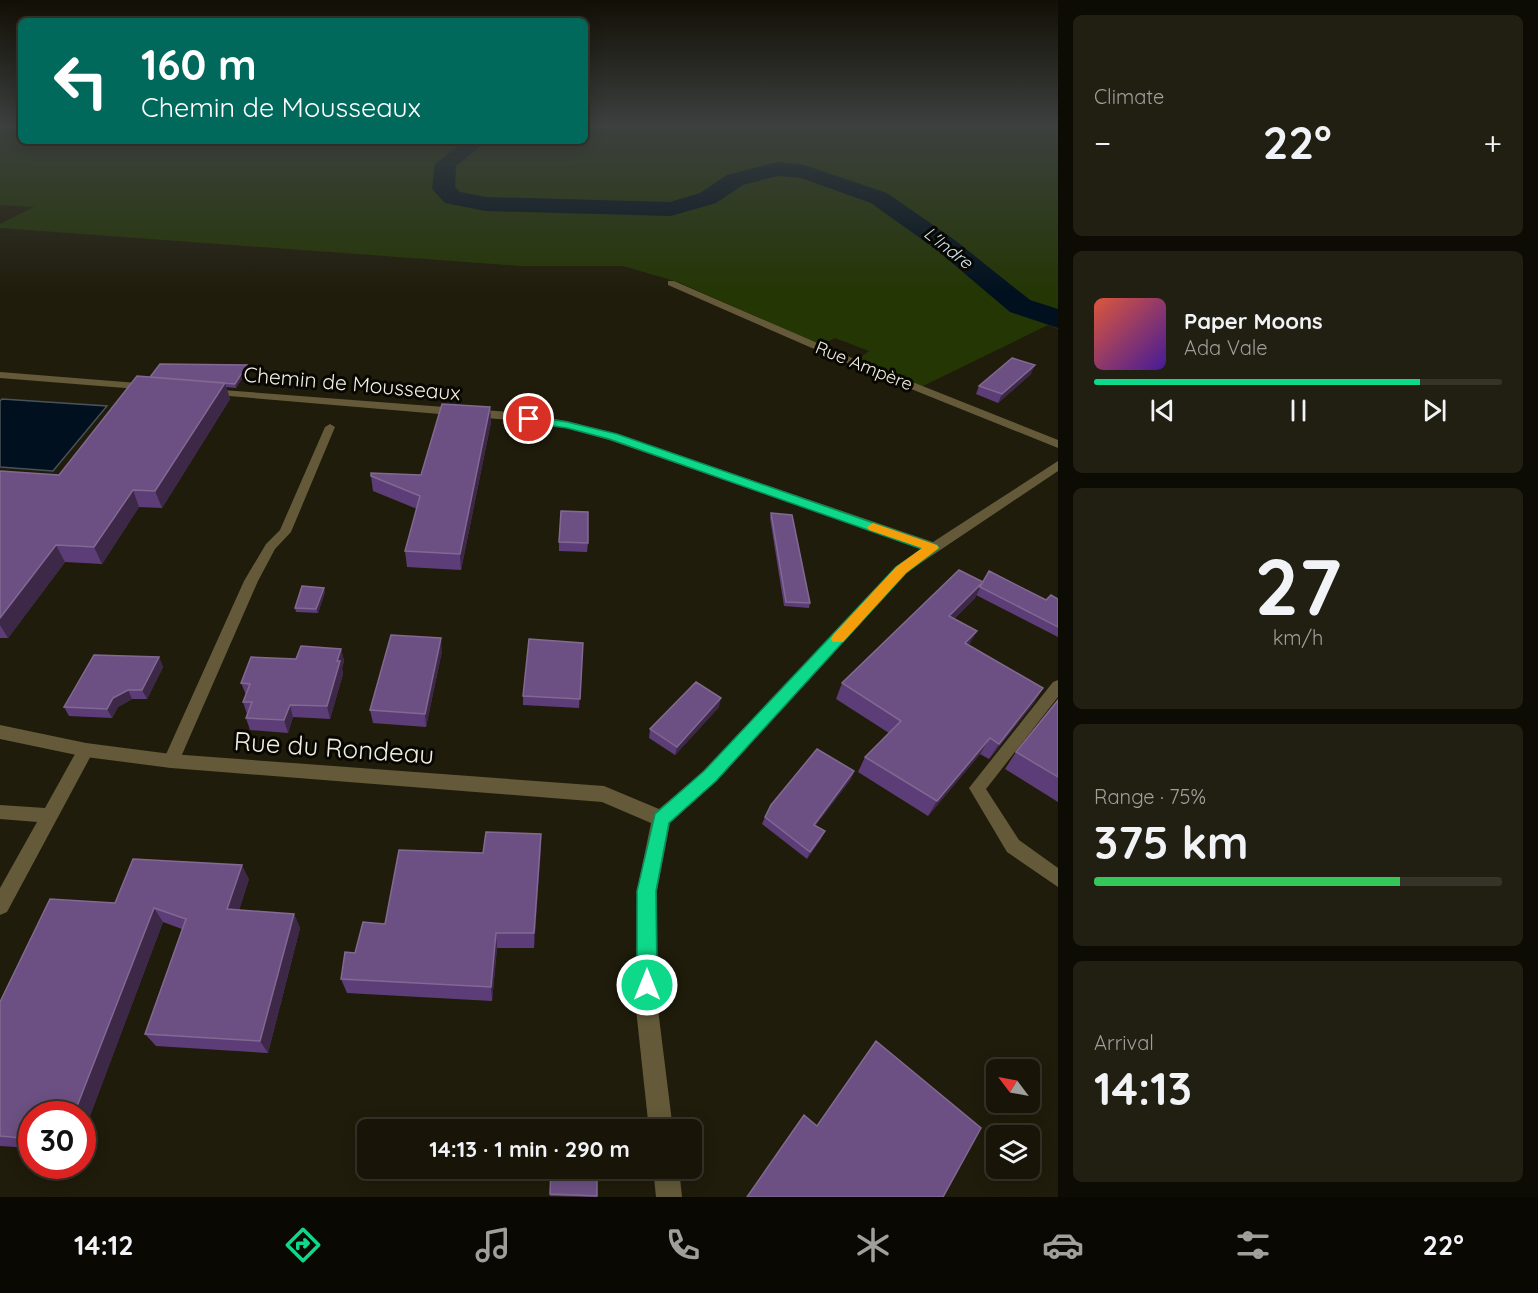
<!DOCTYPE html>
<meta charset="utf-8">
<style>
body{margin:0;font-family:Quicksand,sans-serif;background:#211e12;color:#f1f3f6;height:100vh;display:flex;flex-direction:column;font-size:22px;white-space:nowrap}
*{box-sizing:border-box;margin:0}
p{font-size:20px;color:#9f9f9c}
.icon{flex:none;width:33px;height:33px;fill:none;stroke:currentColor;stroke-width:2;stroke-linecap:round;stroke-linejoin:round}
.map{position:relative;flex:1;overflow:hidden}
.sheet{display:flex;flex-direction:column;gap:15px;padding:15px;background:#0d0c04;width:480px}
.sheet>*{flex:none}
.hud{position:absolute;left:18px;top:18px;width:570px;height:126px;border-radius:9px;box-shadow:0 3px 15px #0003,0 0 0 2px #363429;background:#00695c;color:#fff;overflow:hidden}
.needle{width:39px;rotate:302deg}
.fabs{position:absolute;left:986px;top:1059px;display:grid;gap:12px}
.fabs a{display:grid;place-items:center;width:54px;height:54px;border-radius:9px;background:#181508;box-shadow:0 3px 15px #0003,0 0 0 2px #363429;font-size:30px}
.speed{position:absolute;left:18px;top:1101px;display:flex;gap:12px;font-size:30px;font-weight:700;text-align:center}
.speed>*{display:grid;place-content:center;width:78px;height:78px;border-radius:50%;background:#181508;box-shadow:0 3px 15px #0003,0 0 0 2px #363429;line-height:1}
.speed .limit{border:9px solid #d22;background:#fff;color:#111}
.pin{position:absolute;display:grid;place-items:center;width:51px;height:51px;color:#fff;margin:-26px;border:3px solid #fff;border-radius:50%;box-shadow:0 2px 6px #0007}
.me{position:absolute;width:66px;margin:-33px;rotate:0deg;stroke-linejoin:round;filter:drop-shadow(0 0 4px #0008)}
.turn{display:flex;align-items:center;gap:21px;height:126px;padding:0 24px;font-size:27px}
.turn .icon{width:78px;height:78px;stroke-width:2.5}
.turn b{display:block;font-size:42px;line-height:51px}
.big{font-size:45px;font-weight:700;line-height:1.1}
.sheet .widget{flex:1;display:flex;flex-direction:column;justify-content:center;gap:9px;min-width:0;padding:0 21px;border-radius:9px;background:#211e12}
.sheet .dial{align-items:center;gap:0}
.dial b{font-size:78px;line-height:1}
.song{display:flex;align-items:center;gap:18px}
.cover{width:72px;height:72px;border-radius:9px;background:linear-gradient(135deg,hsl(10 70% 55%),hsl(260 70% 35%))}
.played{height:6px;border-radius:3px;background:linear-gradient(90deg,#0ed98a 80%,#363429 80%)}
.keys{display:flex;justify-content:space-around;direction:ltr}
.heat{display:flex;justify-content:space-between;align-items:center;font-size:33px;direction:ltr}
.charge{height:9px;border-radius:4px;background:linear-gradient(90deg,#34c759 75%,#363429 0)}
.trip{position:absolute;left:357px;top:1119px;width:345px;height:60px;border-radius:9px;background:#181508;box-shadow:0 3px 15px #0003,0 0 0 2px #363429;font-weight:700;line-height:60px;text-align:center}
.tabs{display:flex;height:96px;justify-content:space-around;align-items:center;background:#0a0803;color:#9f9f9c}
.tabs .icon{width:42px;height:42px}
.tabs .active{color:#0ed98a}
.tabs b{font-size:27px;color:#f1f3f6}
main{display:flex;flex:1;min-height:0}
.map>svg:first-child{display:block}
.green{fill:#243604}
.water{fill:#00101e;stroke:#485259;stroke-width:1.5}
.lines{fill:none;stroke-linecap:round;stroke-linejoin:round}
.river{fill:#00101e;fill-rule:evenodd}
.lane{fill:#645a3a;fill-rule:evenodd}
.street{fill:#645a3a;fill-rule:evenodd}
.wall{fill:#5c3d78}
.shaded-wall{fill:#3d2848}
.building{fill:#6c5083;stroke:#816992;stroke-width:1.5}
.route{fill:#0ed98a;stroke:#098d5a;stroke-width:1.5}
.slow{fill:#f59e0b}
.labels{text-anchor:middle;stroke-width:6;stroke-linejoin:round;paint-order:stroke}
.far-water-label{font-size:18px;font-style:italic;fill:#d1e4f2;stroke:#080702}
.far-street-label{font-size:18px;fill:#f0ede2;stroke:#080702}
.street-label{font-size:21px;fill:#f0ede2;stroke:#080702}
.near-street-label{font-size:26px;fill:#f0ede2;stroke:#080702}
</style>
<main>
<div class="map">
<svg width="1058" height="1197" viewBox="0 0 1058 1197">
<rect width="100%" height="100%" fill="#201c0b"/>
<path class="green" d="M0 126H21V141H585V126H1058V329L1048 325 921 387 857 360 869 351 835 338 821 345 678 282 623 266H522L0 228V224L34 207 0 205Z"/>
<path class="water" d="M2 399 107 406 53 471 0 467V401Z"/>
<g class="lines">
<path class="river" d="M464 141H487L456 166 455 187 460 192 486 197 670 202 700 193 727 175 778 162 804 165 887 193 956 241 1030 300 1058 309V328L1010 312 938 251 871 203 801 178 778 176 743 185 716 203 671 216 486 211 445 203 432 189 435 164Z"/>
<path class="lane" d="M330 424 335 427 291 532 275 549 258 581 177 766 171 768 165 766 163 761 244 581 266 544 280 530 325 427Z
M1058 680V697L986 789 1019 840 1058 868V887L1007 852 969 788 1053 682Z
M86 743 92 745 94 750 7 912 0 915V888L37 822 0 819V805L45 808 80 745Z"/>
<path class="street" d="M668 281H674L852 358 1058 440V448L844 362 668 285Z
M0 372 150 384 156 387 150 390 0 378Z
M209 389 510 412 567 421 617 434 933 542 1058 461V471L906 573 716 781 670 823 657 891 658 1009 673 1130H649L636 1009 637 891 651 823 602 802 171 768 86 757 0 739V725L86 743 171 754 604 786 659 809 704 771 896 567 923 549 609 440 566 428 510 420 205 394V390Z
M653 1168H679L682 1197H656Z"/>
</g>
<path class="wall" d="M248 369 236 388 226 387 230 399 162 508 139 507 102 564 65 562 8 638H0V471L59 475Z
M1031 374 998 403 976 394 979 386Z
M490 407 491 422 461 570 407 567 405 551 417 509 373 491 371 476 421 475Z
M771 513 810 603 809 608 784 606 770 518Z
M559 542 588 543 587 552 559 551Z
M983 582 1046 600 1058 599V637L976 595 975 598 954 619 969 646 1043 688 1033 704 989 759 980 754 928 816 858 772 865 757 889 733 836 699 842 683Z
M325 592 318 613 296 612 295 608Z
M583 643 579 708 523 705V696Z
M341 649 344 661 342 668 343 674 330 719 293 717 288 733 250 730 246 718 247 714 243 702 246 695 241 683Z
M442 651 426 727 373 723 370 710Z
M159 657 163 667 147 699H132L118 707 112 718 69 716 64 707Z
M1058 700V802L1005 769 1016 752Z
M719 707 675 755 649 738 650 729Z
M854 771 851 779 815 826 821 839 807 859 762 824 765 817Z
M541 834 534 948H497L492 1001 347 993 341 979 355 953 483 853Z
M249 879 239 910 294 914 300 928 268 1053 156 1046 145 1034 182 929 163 922 82 1137V1114H32V1148L0 1146V1002L115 903Z
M876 1041 943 1197H747L795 1127 817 1126 866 1055Z
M551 1168H597V1197L550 1196Z"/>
<path class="shaded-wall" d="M247 365 248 369 236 388 235 384Z
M1035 365 1031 374 998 403 1002 394Z
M225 383 230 399 162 508 155 491Z
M490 407 491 422 461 570 460 554Z
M133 490 139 507 102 564 94 547Z
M56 545 65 562 8 638 0 625V618Z
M983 582 975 598 941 632 949 616Z
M324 588 325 592 318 613 316 609Z
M977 631 968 647 965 643Z
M441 638 442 651 426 727 425 714Z
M341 649 344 661 342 668 343 674 330 719 327 706Z
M159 657 163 667 147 699 142 690Z
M1043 688 1033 704 989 759 999 744Z
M128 690 132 699 118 707 112 718 107 709 113 698Z
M721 698 719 707 675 755 677 747Z
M290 705 293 717 288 733 284 720Z
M990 738 980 754 928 816 937 801Z
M854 771 851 779 810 832 814 825Z
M825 831 821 839 807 859 810 852Z
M541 834V851L534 948V933Z
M242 865 249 879 235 923 227 909Z
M154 908 163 922 82 1137V1114H74Z
M294 914 300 928 268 1053 260 1041Z
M496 933 497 948 492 1001 491 987Z"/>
<path class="building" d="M1012 358 1035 365 1002 394 979 386Z
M160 364 247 365 235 384 150 377Z
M137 376 225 383 155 491 133 490 94 547 56 545 0 618V471L59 475Z
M442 404 490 407 460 554 405 551 420 496 371 476V473L421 475Z
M561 511 588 512V543L559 542Z
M771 513 792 515 810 603 786 602Z
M959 570 983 582 949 616 977 631 965 643 1043 688 999 744 990 738 937 801 865 757 901 721 842 683Z
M989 571 1046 600 1051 595 1058 599V627L980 587Z
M302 586 324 588 316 609 295 608Z
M391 635 441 638 425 714 370 710Z
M529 639 583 643 580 699 523 696Z
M301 646 341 649 337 661H340L327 706 290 705 284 720 246 718 252 702H243L250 684 241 683 251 657 296 659Z
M94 655 159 657 142 690H128L113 698 107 709 64 707Z
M696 682 721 698 677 747 650 729Z
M1058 700V777L1016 752Z
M817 749 854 771 814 825 825 831 810 852 765 817 771 805Z
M486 832 541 834 534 933H496L491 987 341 979 345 952 355 953 363 922 385 924 399 850 483 853Z
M133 859 242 865 227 909 294 914 260 1041 145 1034 186 919 154 908 74 1114H32V1139L0 1136V1002L50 899 115 903Z
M876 1041 981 1128 943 1197H747L804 1115 817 1126Z
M551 1168H597V1196L550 1194Z"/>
<linearGradient id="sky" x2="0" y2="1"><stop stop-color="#120f06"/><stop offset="0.43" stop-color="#3c403f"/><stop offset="1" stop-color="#3c403f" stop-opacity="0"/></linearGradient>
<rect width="1058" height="293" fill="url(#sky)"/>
<path class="route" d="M529 416 567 422 617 434 937 545 939 548 906 573 716 781 669 823 656 891 657 985 654 992 647 995 640 992 637 985V891L655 814 704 771 896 567 922 549 609 439 567 428 526 422V417Z"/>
<path class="slow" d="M873 523 937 545 939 548 906 573 843 642H833L831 639 833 635 896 567 922 548 869 530 867 527Z"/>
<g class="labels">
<g class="far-water-label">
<text transform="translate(948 248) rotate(38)" y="6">L'Indre</text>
</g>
<g class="far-street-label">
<text transform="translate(864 366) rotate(22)" y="6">Rue Ampère</text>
</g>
<g class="street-label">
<text transform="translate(352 384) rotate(5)" y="7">Chemin de Mousseaux</text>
</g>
<g class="near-street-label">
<text transform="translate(334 748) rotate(4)" y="9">Rue du Rondeau</text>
</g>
</g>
</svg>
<div class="fabs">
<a><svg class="needle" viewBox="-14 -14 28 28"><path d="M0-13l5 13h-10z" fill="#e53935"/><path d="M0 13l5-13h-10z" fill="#9f9f9c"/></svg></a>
<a><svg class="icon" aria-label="layers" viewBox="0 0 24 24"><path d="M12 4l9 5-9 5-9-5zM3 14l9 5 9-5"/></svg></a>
</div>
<div class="speed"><div class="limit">30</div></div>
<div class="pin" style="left:529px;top:419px;background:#d93025"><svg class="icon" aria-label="arrive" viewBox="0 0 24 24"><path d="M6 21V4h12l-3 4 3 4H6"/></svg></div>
<svg class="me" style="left:647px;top:985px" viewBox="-20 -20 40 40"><circle r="17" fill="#0ed98a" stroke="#fff" stroke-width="3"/><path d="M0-11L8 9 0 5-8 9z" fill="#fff"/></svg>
<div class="trip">14:13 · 1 min · 290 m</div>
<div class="hud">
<div class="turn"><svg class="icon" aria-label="left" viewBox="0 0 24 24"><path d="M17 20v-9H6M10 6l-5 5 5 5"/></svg><div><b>160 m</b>Chemin de Mousseaux</div></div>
</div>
</div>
<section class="sheet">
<div class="widget"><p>Climate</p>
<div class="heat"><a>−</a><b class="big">22°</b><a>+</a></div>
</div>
<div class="widget">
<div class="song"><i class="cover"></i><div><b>Paper Moons</b><p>Ada Vale</p></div></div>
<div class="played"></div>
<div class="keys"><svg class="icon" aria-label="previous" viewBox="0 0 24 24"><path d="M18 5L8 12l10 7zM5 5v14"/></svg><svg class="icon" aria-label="pause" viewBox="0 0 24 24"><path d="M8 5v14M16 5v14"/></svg><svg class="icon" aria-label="next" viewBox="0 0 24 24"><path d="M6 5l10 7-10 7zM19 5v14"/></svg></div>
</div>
<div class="widget dial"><b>27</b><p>km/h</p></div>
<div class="widget"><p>Range · 75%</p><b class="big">375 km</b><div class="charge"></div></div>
<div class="widget"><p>Arrival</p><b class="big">14:13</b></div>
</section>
</main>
<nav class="tabs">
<b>14:12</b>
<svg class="icon active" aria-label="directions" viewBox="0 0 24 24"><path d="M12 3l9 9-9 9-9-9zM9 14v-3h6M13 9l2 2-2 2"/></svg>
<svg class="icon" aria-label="music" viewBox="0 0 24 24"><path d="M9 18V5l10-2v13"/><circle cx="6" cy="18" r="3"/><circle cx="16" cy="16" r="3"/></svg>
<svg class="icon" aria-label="phone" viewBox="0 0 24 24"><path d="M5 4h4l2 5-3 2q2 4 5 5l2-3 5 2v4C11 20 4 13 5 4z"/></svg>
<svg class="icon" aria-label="climate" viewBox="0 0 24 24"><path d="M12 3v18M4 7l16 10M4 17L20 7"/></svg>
<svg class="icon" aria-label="car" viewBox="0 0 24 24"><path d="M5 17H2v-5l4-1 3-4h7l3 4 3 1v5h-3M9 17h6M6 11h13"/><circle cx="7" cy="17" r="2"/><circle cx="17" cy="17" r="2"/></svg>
<svg class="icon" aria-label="filters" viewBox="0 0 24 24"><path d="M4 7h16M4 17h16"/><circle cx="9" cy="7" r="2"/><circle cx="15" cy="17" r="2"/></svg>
<b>22°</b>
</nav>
